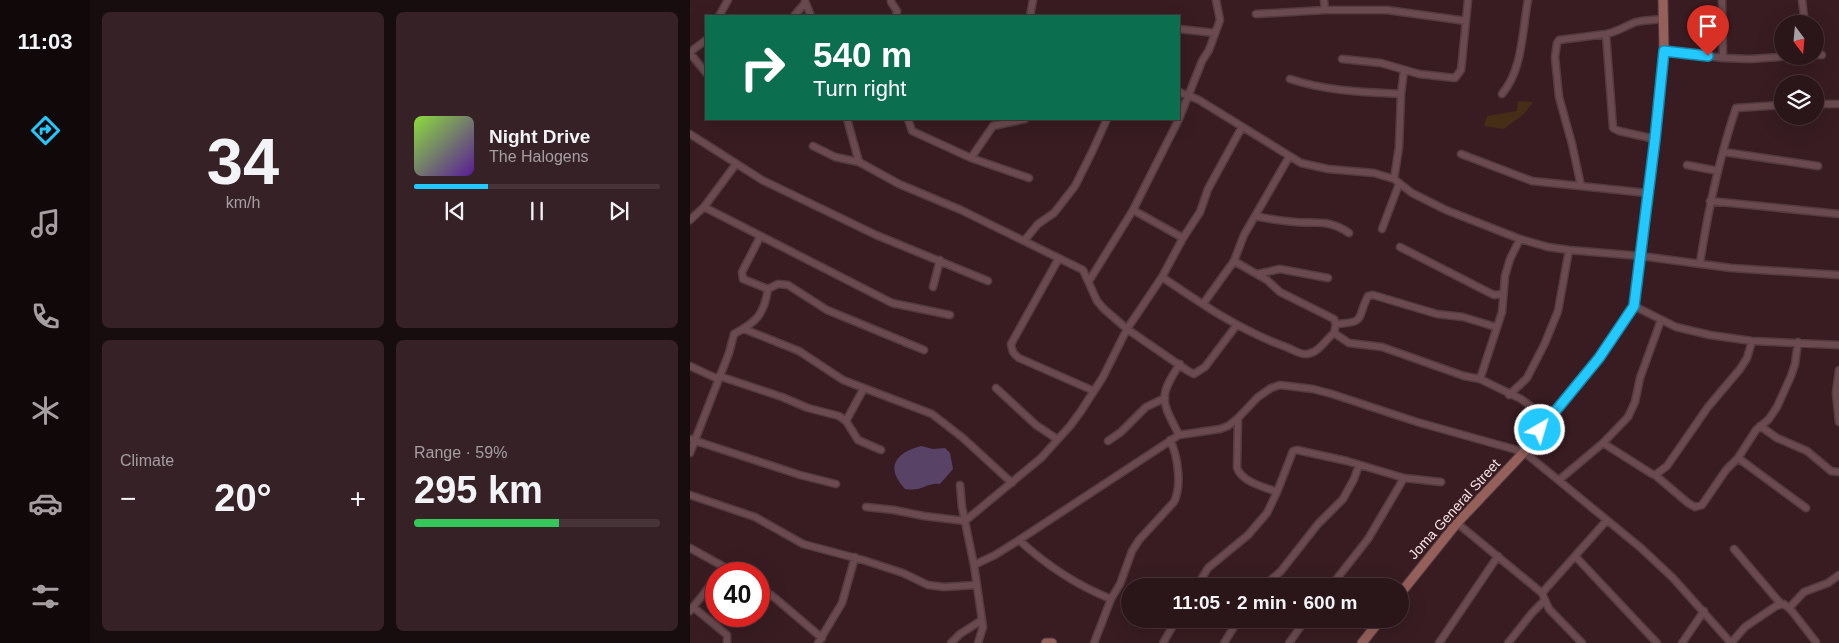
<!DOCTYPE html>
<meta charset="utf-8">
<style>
body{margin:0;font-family:Helvetica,sans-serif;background:#362226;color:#f1f3f6;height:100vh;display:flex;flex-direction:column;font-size:19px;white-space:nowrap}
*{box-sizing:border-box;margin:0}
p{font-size:16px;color:#a59fa2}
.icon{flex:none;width:28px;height:28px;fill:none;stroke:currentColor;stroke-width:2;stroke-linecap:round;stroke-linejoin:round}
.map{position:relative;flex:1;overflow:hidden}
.side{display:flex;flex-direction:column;gap:12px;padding:12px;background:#170c0e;width:600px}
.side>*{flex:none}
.top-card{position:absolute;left:15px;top:15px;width:475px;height:105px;border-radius:0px;box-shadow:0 5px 20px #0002,0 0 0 1px #463438;background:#0b6e4f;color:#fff;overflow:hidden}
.needle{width:32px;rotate:164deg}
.buttons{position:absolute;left:1084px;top:15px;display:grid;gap:10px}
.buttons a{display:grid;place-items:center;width:50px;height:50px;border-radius:50%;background:#2a1519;box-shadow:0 5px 20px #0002,0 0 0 1px #463438;font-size:25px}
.speed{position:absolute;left:15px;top:562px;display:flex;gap:10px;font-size:25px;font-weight:700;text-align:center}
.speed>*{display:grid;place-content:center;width:65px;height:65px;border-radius:50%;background:#2a1519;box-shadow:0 5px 20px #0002,0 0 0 1px #463438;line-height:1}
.speed .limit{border:8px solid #d22;background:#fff;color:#111}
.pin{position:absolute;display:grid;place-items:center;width:42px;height:42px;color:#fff;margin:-51px -21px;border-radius:50% 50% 50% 0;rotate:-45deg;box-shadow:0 0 5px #0007}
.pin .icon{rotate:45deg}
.me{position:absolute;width:55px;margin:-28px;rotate:38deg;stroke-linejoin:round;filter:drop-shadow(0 0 4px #0008)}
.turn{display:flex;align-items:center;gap:18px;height:105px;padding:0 25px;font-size:22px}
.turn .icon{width:65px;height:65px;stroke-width:2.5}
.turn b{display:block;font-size:35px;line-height:42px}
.big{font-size:38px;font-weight:800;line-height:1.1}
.side .widget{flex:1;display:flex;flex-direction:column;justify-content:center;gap:8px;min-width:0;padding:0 18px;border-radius:8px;background:#362226}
.side .dial{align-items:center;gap:0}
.dial b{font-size:65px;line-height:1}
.song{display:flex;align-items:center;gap:15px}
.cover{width:60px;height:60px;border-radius:8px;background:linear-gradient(135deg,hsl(90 70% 55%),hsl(270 70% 35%))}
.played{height:5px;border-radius:2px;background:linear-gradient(90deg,#23c9fe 30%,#463438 30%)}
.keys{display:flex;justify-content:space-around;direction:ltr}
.heat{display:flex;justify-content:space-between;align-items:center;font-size:28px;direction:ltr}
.charge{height:8px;border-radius:4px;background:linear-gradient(90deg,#34c759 59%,#463438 0)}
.side .tiles{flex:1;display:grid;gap:12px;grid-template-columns:repeat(2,1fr)}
.trip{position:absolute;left:431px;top:578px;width:288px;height:50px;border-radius:25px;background:#2a1519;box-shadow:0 5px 20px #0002,0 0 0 1px #463438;font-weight:800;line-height:50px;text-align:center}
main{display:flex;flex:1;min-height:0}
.tab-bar{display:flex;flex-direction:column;width:90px;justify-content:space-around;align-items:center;background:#11080a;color:#a59fa2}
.tab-bar .icon{width:35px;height:35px}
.tab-bar .active{color:#23c9fe}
.tab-bar b{font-size:22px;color:#f1f3f6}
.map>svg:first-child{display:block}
.green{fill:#462e16}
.water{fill:#584366}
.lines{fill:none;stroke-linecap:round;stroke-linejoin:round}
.street-casing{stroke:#533b40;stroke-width:9}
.secondary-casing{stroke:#533b40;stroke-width:11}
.street{stroke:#6a4a4f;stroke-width:6}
.secondary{stroke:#955f5a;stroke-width:9}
.route-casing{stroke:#1783a5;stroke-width:12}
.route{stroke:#23c9fe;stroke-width:9}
.labels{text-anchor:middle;stroke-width:5;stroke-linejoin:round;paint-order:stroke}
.street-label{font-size:14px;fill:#fae5e8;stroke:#381c21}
</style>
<main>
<nav class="tab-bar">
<b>11:03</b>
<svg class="icon active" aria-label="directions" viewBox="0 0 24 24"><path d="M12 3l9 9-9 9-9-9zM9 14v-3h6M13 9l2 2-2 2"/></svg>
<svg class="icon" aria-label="music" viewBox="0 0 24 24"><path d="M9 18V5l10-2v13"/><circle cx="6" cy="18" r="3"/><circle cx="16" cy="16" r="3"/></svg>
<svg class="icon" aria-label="phone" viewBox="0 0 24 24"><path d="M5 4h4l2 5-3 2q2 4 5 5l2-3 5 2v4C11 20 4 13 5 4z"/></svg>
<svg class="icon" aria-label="climate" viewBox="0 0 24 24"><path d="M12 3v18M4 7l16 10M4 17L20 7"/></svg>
<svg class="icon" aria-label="car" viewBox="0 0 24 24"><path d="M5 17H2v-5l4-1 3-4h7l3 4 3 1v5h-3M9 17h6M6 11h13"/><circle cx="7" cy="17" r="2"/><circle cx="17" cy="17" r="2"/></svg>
<svg class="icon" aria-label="filters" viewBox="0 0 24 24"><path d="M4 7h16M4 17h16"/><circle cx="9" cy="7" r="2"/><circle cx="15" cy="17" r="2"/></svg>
</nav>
<section class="side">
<div class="tiles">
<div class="widget dial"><b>34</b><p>km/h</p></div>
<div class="widget">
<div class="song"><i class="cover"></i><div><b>Night Drive</b><p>The Halogens</p></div></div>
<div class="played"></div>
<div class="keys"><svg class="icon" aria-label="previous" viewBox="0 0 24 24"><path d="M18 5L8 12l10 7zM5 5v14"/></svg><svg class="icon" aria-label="pause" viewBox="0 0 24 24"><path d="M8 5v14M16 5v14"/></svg><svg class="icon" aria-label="next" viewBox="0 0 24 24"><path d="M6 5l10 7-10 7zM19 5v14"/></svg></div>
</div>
<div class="widget"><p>Climate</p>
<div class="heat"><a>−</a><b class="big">20°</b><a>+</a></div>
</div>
<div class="widget"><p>Range · 59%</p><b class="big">295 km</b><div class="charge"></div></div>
</div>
</section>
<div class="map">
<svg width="1149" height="643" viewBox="0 0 1149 643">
<rect width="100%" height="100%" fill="#381c21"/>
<path class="green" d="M828 101 843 102 834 114 814 129 794 126 797 116 827 111Z"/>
<path class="water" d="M231 446 243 449 255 448 260 453 263 469 250 484C236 482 233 492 215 489 195 467 205 453 231 446Z"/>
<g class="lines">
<g class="street-casing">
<path id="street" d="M201 0V2L207 11 206 16
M634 0 635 10
M1032 0 1033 58
M1112 0 1115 24
M115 1 121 16
M566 14 635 10H697L776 21
M29 16 38 0
M104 16 115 3
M340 16 343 0
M489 29 525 33
M974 51 1033 58 1060 59 1103 56
M0 52 16 40
M0 53 16 73
M1125 55H1132
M652 59 691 63 729 74 765 78 771 70 772 61 778 0
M600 79C636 91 673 92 711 94
M489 92 509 100 611 163 638 169 684 173 704 179 722 193 756 210 830 239 858 247 879 250 951 256 1041 268 1149 275
M812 94C833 69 832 31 838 0
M1125 104H1149
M157 119 169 162 209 184 271 210 393 270 407 301 414 309 437 329 498 371 504 374 515 367 546 326
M218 119 222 131 281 158 339 178
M489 119 512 61 519 50 530 20 526 0
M0 134 72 180 186 235 298 281
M965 139 929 131 923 128 916 34C927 32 935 26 946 22 954 20 965 20 974 19
M123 146 145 157 169 162
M1034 152 1128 166
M771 154 842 181 957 193
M281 158 303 126 335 119
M997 165 1028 171
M704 179 709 147 711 94 714 70
M891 186 882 144 869 97 865 57 867 43 869 40 916 34
M1020 201 1149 214
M14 207 202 303 260 315
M443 210 493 238
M565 216C579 219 592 221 605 222 627 224 639 219 659 233
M0 220 14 207 46 164
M692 229 709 184
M70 237 52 272 53 279 78 289
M334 241 348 224 364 213 385 186 402 152 417 119
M710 247 794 290 804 295 812 294
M369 258 321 344C322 351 323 354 329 358L404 391
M544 261 577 280 590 292 644 319 646 324 644 333 659 343 692 347 774 376 790 379 831 399 858 419
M1010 263C1018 210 1029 159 1046 108L1092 105
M567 274 590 269 638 278
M472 277C512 304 549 330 596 347 602 349 610 355 617 354 630 352 635 340 644 333
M399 281 443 210 489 119
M243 287 250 260
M513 304 544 261 554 235 599 157
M944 306 986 327 1020 335 1062 341 1149 345
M646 324C677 322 666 319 678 296L683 295 747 314 773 317 806 327
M54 329 109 351 153 380 242 414 273 438 322 483
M0 366 28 379
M1149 370 1146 393 1149 422
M29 376 92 397 118 408 149 416 156 421 168 440 191 450
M790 379 812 312 815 276 820 259 830 239
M306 388 346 425 367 439
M819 395 837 378 855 343 868 311 879 250
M548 418 547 468C552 482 574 487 587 492
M156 421 174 388
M1070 426 1087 438 1117 451 1141 471 1149 472
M489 435C472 401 467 398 490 364
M0 439 110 475 146 484
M418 441 431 432 456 407 475 398
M913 443 962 474 965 475 977 466 1018 407 1050 369 1057 358 1062 341
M0 453 39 353 44 334C67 322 74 314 78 289L88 284 98 285 137 310 234 350
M1048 458 1116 508
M965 475 998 503 1005 507 1012 505 1036 470 1048 458 1066 430 1079 419 1087 407 1101 376 1105 364 1108 342
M869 480 913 443 938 417 945 402 950 378 971 320
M270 485 272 507 284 565
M0 495 65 517 113 544 173 560 213 573 238 585 254 587 286 585
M176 507 204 510 234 516 275 521 351 458 380 426 391 411 413 377 437 329 472 277 493 238 510 212 518 189 552 127
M767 523 852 593 917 520
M329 540C356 565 386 585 421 599
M0 548 47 574
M1044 549 1091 604
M885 556 967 643
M29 574 33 567
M507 586 518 568 558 535 577 513 587 492 603 451 607 450 657 461 714 478 751 482
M574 586 591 571 628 524 653 499 664 479 669 465
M641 586 678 539 714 478
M69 587 85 598 132 638
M852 593 859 609 892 643
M3 607 37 635V643
M1099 608 1114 592 1138 583 1149 575
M0 611 26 578
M128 643 152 603 165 557
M261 643 270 634 292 620
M288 643 293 627 292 620 284 565 305 555 329 540 489 435 530 429 538 426 548 418 568 397 581 388 590 385 623 389 642 394 727 422 834 452 951 548 983 578 1041 643
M404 643 421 599 430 584 442 551 449 540 484 502C492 486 488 456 480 440
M473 643 487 619
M534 643 549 619
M599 643 616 619
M749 643 808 556
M818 643 842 613 855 600
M992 643 1014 611
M1041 643 1055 627 1086 606 1094 604 1101 610 1126 642"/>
</g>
<g class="secondary-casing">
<path id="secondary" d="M710 594 767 523 834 452 858 419 909 358 944 306 965 139 974 51 973 0
M356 643H362
M672 643 691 619"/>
</g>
<use href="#street" class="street"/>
<use href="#secondary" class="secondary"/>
</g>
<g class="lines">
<g class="route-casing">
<path id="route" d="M850 430 909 358 944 306 965 139 974 51 1018 56"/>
</g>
<use href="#route" class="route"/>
</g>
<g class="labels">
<g class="street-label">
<text transform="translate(764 509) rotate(-48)" y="5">Joma General Street</text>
</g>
</g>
</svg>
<div class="buttons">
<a><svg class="needle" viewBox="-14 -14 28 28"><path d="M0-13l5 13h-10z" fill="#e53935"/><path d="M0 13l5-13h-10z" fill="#a59fa2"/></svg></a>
<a><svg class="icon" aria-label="layers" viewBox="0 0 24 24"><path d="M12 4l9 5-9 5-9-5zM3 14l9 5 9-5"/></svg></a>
</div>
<div class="speed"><div class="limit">40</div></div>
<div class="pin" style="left:1018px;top:56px;background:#d93025"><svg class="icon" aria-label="arrive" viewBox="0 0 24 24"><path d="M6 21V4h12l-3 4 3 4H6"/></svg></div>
<svg class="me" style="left:850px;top:430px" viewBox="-20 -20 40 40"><circle r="17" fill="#23c9fe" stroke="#fff" stroke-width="3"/><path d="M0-11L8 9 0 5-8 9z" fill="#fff"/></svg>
<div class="trip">11:05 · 2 min · 600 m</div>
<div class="top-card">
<div class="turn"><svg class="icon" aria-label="right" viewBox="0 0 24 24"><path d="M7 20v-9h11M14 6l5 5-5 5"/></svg><div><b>540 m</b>Turn right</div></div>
</div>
</div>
</main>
